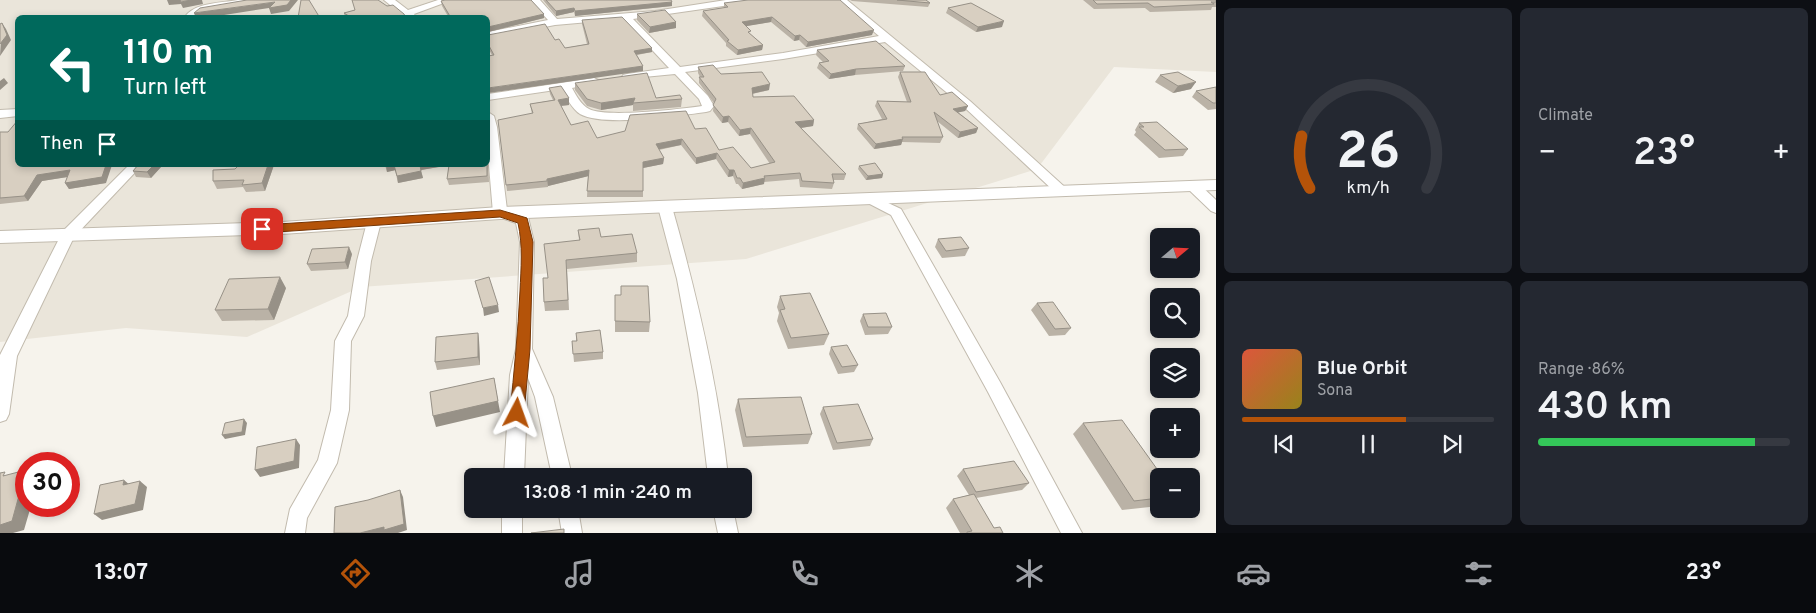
<!DOCTYPE html>
<meta charset="utf-8">
<style>
body{margin:0;font-family:Overpass,sans-serif;background:#242831;color:#f1f3f6;height:100vh;display:flex;flex-direction:column;font-size:19px;white-space:nowrap}
*{box-sizing:border-box;margin:0}
p{font-size:16px;color:#9ea1a6}
.icon{flex:none;width:28px;height:28px;fill:none;stroke:currentColor;stroke-width:2;stroke-linecap:round;stroke-linejoin:round}
.map{position:relative;flex:1;overflow:hidden}
.details{display:flex;flex-direction:column;gap:8px;padding:8px;background:#0d0f14;width:600px}
.details>*{flex:none}
.hud{position:absolute;left:15px;top:15px;width:475px;height:152px;border-radius:8px;box-shadow:0 2px 8px #0003;background:#00695c;color:#fff;overflow:hidden}
.needle{width:32px;rotate:71deg}
.fabs{position:absolute;left:1150px;top:228px;display:grid;gap:10px}
.fabs a{display:grid;place-items:center;width:50px;height:50px;border-radius:8px;background:#171b24;box-shadow:0 2px 8px #0003;font-size:25px}
.speed{position:absolute;left:15px;top:452px;display:flex;gap:10px;font-size:25px;font-weight:700;text-align:center}
.speed>*{display:grid;place-content:center;width:65px;height:65px;border-radius:50%;background:#171b24;box-shadow:0 2px 8px #0003;line-height:1}
.speed .limit{border:8px solid #d22;background:#fff;color:#111}
.pin{position:absolute;display:grid;place-items:center;width:42px;height:42px;color:#fff;margin:-21px;border-radius:10px;box-shadow:0 2px 8px #0006}
.me{position:absolute;width:55px;margin:-28px;rotate:4deg;stroke-linejoin:round;filter:drop-shadow(0 0 4px #0008)}
.turn{display:flex;align-items:center;gap:18px;height:105px;padding:0 25px;font-size:22px}
.turn .icon{width:65px;height:65px;stroke-width:2.5}
.turn b{display:block;font-size:35px;line-height:42px}
.then{display:flex;align-items:center;height:48px;padding:0 25px;background:#0003;gap:10px;font-size:19px}
.big{font-size:38px;font-weight:600;line-height:1.1}
.details .widget{flex:1;display:flex;flex-direction:column;justify-content:center;gap:8px;min-width:0;padding:0 18px;border-radius:8px;background:#242831}
.details .dial{align-items:center;gap:0}
.dial svg{height:130px;overflow:visible;fill:none;stroke:#363941;stroke-width:7;stroke-linecap:round;text-anchor:middle}
.dial text{fill:#f1f3f6;stroke:none}
.song{display:flex;align-items:center;gap:15px}
.cover{width:60px;height:60px;border-radius:8px;background:linear-gradient(135deg,hsl(10 70% 55%),hsl(50 70% 35%))}
.played{height:5px;border-radius:2px;background:linear-gradient(90deg,#b45309 65%,#363941 65%)}
.keys{display:flex;justify-content:space-around;direction:ltr}
.heat{display:flex;justify-content:space-between;align-items:center;font-size:28px;direction:ltr}
.charge{height:8px;border-radius:4px;background:linear-gradient(90deg,#34c759 86%,#363941 0)}
.details .tiles{flex:1;display:grid;gap:8px;grid-template-columns:repeat(2,1fr)}
.trip{position:absolute;left:464px;top:468px;width:288px;height:50px;border-radius:8px;background:#171b24;box-shadow:0 2px 8px #0003;font-weight:600;line-height:50px;text-align:center}
.menu{display:flex;height:80px;justify-content:space-around;align-items:center;background:#090b0e;color:#9ea1a6}
.menu .icon{width:35px;height:35px}
.menu .active{color:#b45309}
.menu b{font-size:22px;color:#f1f3f6}
main{display:flex;flex:1;min-height:0}
.map>svg:first-child{display:block}
.residential{fill:#eae5da;fill-rule:evenodd}
.lines{fill:none;stroke-linecap:round;stroke-linejoin:round}
.minor-casing{stroke:#c2bbae;stroke-width:2}
.tertiary-casing{stroke:#c2bbae;stroke-width:2}
.minor{fill:#fff;fill-rule:evenodd}
.tertiary{fill:#fff;fill-rule:evenodd}
.wall{fill:#bab2a6}
.shaded-wall{fill:#979187}
.building{fill:#d8cfc1;stroke:#979187}
.route{fill:#b45309;stroke:#753606}
</style>
<main>
<div class="map">
<svg width="1216" height="533" viewBox="0 0 1216 533">
<rect width="100%" height="100%" fill="#f6f3ec"/>
<path class="residential" d="M0 0H1216V72L1114 67 1037 169 746 259 361 287 247 337 126 328 0 342ZM18 18H488V165H18Z"/>
<g class="lines">
<g class="minor-casing">
<path id="minor" d="M238 0H258L253 3 202 12 194 18H184C194 2 222 3 238 0Z
M384 0H395L408 10 438 0H452L414 14 417 18H406Z
M530 0H540L557 19 655 11 726 0H749L744 3 633 19 680 67 783 53 879 36 836 0H847L970 101 1068 190 1061 194 1056 193 962 105 885 42 783 59 685 72 708 96 714 106 710 111 706 112C678 116 604 127 580 114 572 109 566 97 562 89L488 100V94L594 78 600 81 598 83 572 88C576 95 581 105 589 109 606 118 680 109 702 106L699 99 675 74 623 79 622 77 623 75 627 74 669 68 623 19 555 25 488 38V32L548 20Z
M18 109V116L0 118V110Z
M488 112 494 116 497 127 507 210 528 217 534 242 532 349 553 397 572 476H552L535 397 528 378 524 476H504L510 375 516 349 520 242 516 223 495 216 493 213 488 154Z
M129 165H142L74 237 17 356 9 414 6 420 0 422V355L63 231Z
M1193 182 1198 183 1216 200V213L1211 211 1188 189 1186 186Z
M869 194 901 209 1000 382 1082 533H1061L988 392 891 215 864 201 862 198 864 195Z
M665 202 670 204 672 207C697 295 718 385 728 476H708L698 393 677 279 658 207 660 204Z
M374 217 379 219 381 222 371 261 364 316 351 341 349 410 337 463 307 518 305 533H285L290 509 318 460 331 410 335 341 348 316 357 261 367 222 369 219Z
M502 509H522V533H502Z
M558 509H578L582 533H562Z
M713 509H733L738 533H718Z"/>
</g>
<g class="tertiary-casing">
<path id="tertiary" d="M1216 180V190L500 219 282 234 0 243V231L282 222 500 207Z"/>
</g>
<use href="#minor" class="minor"/>
<use href="#tertiary" class="tertiary"/>
</g>
<path class="wall" d="M543 0H671L672 6 575 16 574 12 556 16Z
M850 0H926L930 3 928 7 852 1Z
M1083 0H1216V7H1212L1211 10 1150 12 1145 8 1094 9Z
M441 1 544 14V18L488 32V18H449L442 6Z
M724 3 872 35 806 47 799 40 794 41 771 22 746 26 750 34 763 45 762 50 737 55 726 46V43L702 16 703 11 724 8Z
M387 6 406 18H345L344 13 355 10Z
M948 8 1002 27 976 32 946 13Z
M637 14 676 22V28L649 33 637 20Z
M582 20 652 52 637 55 643 66V71L492 55 488 48V35L555 40 565 48 587 44 582 24Z
M817 50 905 66 903 71 855 75 829 79 817 68 819 63 823 62 816 55Z
M698 67 769 90 752 94 753 97 814 120 813 126 801 128 846 174 844 180H833L834 183 832 189 800 187 799 179 764 182V184L742 189 738 184H736L733 176 728 177 716 159 696 164 681 145 659 150 664 158 663 164 643 168V197H587L588 176 548 186V187L507 191 498 120 532 114 530 104 553 100 550 94 549 88 569 105 561 106 571 125 597 138 695 129 719 150 751 168 770 164 750 134 739 136 728 122 722 123 713 111 714 103 699 83V77H700L698 73Z
M900 72 940 95 968 106 965 111 958 112 978 128 976 133 958 138 937 121 943 137 940 143 902 142 901 145 874 149 857 129 858 124 882 119 875 106 877 101 907 102 898 77Z
M1160 75 1191 89 1173 93 1155 82Z
M575 83 656 98 682 99 681 107 633 111V105L601 110 587 106 575 90Z
M1216 87V109L1208 110 1192 97 1196 91Z
M1139 123 1188 149 1183 156 1159 158 1134 135 1136 132 1135 130Z
M0 132 106 183 69 189 65 183 67 177 42 181 28 201 0 204Z
M488 160 489 182 449 185 447 179 449 165 421 170 423 178 398 183 395 170 387 172 385 165H488Z
M138 165H195L194 167H161L151 178 136 177 133 171Z
M274 165 265 191 246 192 243 187 217 189 213 181 235 169Z
M859 166 883 174 882 178 866 180 858 169Z
M578 230 601 237 637 253V262L567 269 569 310 545 311 544 302 548 278 579 240Z
M938 239 969 248 965 256 942 258 935 247Z
M352 254 348 269 311 271 307 264Z
M286 288 274 320 222 321 215 310Z
M615 295H621L650 322 649 332H615Z
M780 296 829 334 824 345 788 349 777 321 779 313 777 307Z
M1037 303 1071 328 1065 335 1049 336 1031 310Z
M863 314 892 327 888 334 865 335 860 321Z
M478 333 479 340 480 365 437 370 435 362Z
M576 333 603 352V359L574 362 572 341H576Z
M831 347 858 365 854 372 838 374 829 354Z
M738 399 812 434 808 444 743 447 735 410Z
M823 407 873 439 870 446 833 450 820 414Z
M1083 423 1159 476V506L1122 510 1073 434Z
M963 469 1029 483 1022 490 976 498 994 528 1003 533H960L946 508 953 499 969 495 957 476Z"/>
<path class="shaded-wall" d="M167 0H202L203 4 183 8 181 4 169 5Z
M291 0H298L289 11 271 14 269 8 205 18H196L194 13Z
M672 2V6L575 16V11Z
M574 8V12L556 16V11Z
M544 14V18L488 32V27Z
M772 17 771 22 741 27 742 22Z
M1004 21 1002 27 976 32 978 27Z
M676 22V28L649 33 650 27Z
M2 23 6 29 11 40 0 56Z
M874 30 872 35 806 47 808 42Z
M800 35 799 40 794 41 795 36Z
M763 45 762 50 737 55 738 50Z
M652 48V52L634 55V51Z
M643 66V71L488 93V88Z
M856 69 855 75 829 79 831 74Z
M4 78 8 83 0 90V81Z
M1196 82 1191 89 1173 93 1178 86Z
M770 84 769 90 751 94 752 88Z
M569 98V105L559 106 558 100Z
M635 98 633 105 601 110V103Z
M968 106 965 111 951 114 953 109Z
M729 116 728 122 722 123 723 117Z
M814 120 813 126 794 129 795 122Z
M751 128 750 134 739 136 740 130Z
M978 128 976 133 958 138 960 132Z
M682 139 681 145 655 150 656 144Z
M903 139 901 145 874 149 876 144Z
M717 153 716 159 696 164V158Z
M664 158 663 164 643 168V162Z
M106 165H112L106 183 69 189 65 183Z
M154 165H160L161 167 151 178 147 172Z
M268 165H274L265 191 262 183Z
M386 165H394L396 170 387 172Z
M420 165H451L421 170Z
M70 170 74 176 42 181 28 201 24 196 37 175Z
M589 170V176L548 186 547 179Z
M729 170H734L733 176 728 177Z
M421 171 423 178 398 183 397 176Z
M883 174 882 178 866 180 868 176Z
M765 178 764 184 742 189 743 183Z
M349 247 352 254 348 269 345 262Z
M280 277 286 288 274 320 268 309Z
M498 305 499 312 484 316 483 308Z
M478 333 479 340 480 365 478 357Z
M494 378 500 412 436 427 433 416Z
M244 419 247 423 245 435 225 439 222 435Z
M296 439 300 445 299 468 260 477 255 470Z
M26 471V506H31L24 530 13 533H0V525Z
M124 480 131 486 123 485Z
M140 481 147 487 143 510 102 520 94 514Z
M400 490 403 497 407 530 398 533H360Z"/>
<path class="building" d="M180 0H191L181 2Z
M247 0H291L287 5 269 8 275 2 194 13 200 8Z
M301 0H309L320 18H298Z
M352 0H378L387 6 393 5 404 14 406 18H352L344 13 355 10Z
M445 0H531L544 14 488 27V18H451L441 1Z
M546 0H671L672 2 575 11 574 8 556 11Z
M748 0H840L874 30 808 42 800 35 795 36 772 17 742 22 751 31 748 32 763 45 738 50 727 41 729 40 703 11 728 7 724 3Z
M897 0H926L930 3Z
M1093 0H1216V2H1211L1214 4 1154 7 1148 3 1097 4Z
M971 3 1004 21 978 27 948 8Z
M665 10 676 22 650 27 637 14Z
M622 17 652 48 634 51 643 66 488 88V56L494 55 488 44V35L545 24 555 40 559 39 565 48 589 44 582 20Z
M2 23 7 35 0 44V24Z
M876 41 905 66 856 69 831 74 819 63 829 61 817 50Z
M713 65 721 74 762 72 770 84 752 88 753 97 794 96 814 120 795 122 846 174H832L834 183 802 181 800 173 764 176 765 178 743 183 740 178H737L734 170H729L717 153 696 158 682 139 656 144 664 158 643 162V191H587L589 170 547 179V181L506 185 498 120 533 113 530 104 555 100 549 88 561 86 569 98 558 100 571 125 588 121 597 138 625 131 630 115 686 111 695 129 706 128 719 150 733 147 751 168 775 162 751 128 740 130 729 116 723 117 713 105 716 99 699 77H704L698 67Z
M900 72H925L940 95 952 92 968 106 953 109 978 128 960 132 934 112 943 137H902L903 139 876 144 858 124 887 119 877 101 911 102Z
M1178 72 1196 82 1178 86 1160 75Z
M647 73 656 98 680 95 682 99 633 103 635 98 601 103 587 99 575 83Z
M1216 87V103H1213L1196 91Z
M18 120V165H106L102 177 65 183 70 170 37 175 24 196 0 198V132H8Z
M1157 122 1188 149 1165 150 1139 127H1144L1139 123Z
M875 163 883 174 868 176 859 166Z
M138 165H154L147 172 133 171Z
M239 165H268L262 183 242 185 244 180 213 181V170L235 169Z
M394 165H420L421 171 397 176Z
M449 165H487V176L447 179Z
M599 228 601 237 632 234 637 253 566 260 568 300 544 302 543 278H548L544 244 580 240 578 230Z
M961 237 969 248 946 251 938 239Z
M349 247 345 262 307 264 312 249Z
M280 277 268 309 215 310 229 279Z
M489 277 498 305 483 308 475 281Z
M621 286H648L650 322 615 321V295H621Z
M810 293 829 334 791 338 780 310 785 309 780 296Z
M1053 302 1071 328 1055 329 1037 303Z
M886 313 892 327H868L863 314Z
M600 330 603 352 573 354 572 341H577L576 333Z
M478 333V357L435 362 436 337Z
M847 345 858 365 842 367 831 347Z
M494 378 498 401 433 416 430 392Z
M801 397 812 434 746 437 738 399Z
M858 404 873 439 837 443 823 407Z
M244 419 242 432 222 435 225 423Z
M1122 420 1162 476H1159V498L1134 501 1083 423Z
M296 439 294 461 255 470 257 447Z
M1014 461 1029 483 976 492 963 469Z
M26 470 12 521 0 525V473L5 472 3 476Z
M124 480 123 485 140 481 135 504 94 514 100 485Z
M400 490 404 524 384 530V527L360 533H334L335 507 368 500Z
M974 494 994 528 1000 527 1003 533H967V532L972 531 953 499Z
M564 529V533H531Z"/>
<path class="route" d="M500 210 527 218 533 242 530 349 524 413 521 417 517 419 512 417 510 413C514 372 518 332 520 291 521 268 523 246 518 223L500 217 262 233 257 229 262 225Z"/>
</svg>
<div class="fabs">
<a><svg class="needle" viewBox="-14 -14 28 28"><path d="M0-13l5 13h-10z" fill="#e53935"/><path d="M0 13l5-13h-10z" fill="#9ea1a6"/></svg></a>
<a><svg class="icon" aria-label="search" viewBox="0 0 24 24"><circle cx="10" cy="10" r="6"/><path d="M15 15l6 6"/></svg></a>
<a><svg class="icon" aria-label="layers" viewBox="0 0 24 24"><path d="M12 4l9 5-9 5-9-5zM3 14l9 5 9-5"/></svg></a>
<a>+</a>
<a>−</a>
</div>
<div class="speed"><div class="limit">30</div></div>
<div class="pin" style="left:262px;top:229px;background:#d93025"><svg class="icon" aria-label="arrive" viewBox="0 0 24 24"><path d="M6 21V4h12l-3 4 3 4H6"/></svg></div>
<svg class="me" style="left:517px;top:413px" viewBox="-20 -20 40 40"><path d="M0-17L14 15 0 8-14 15z" fill="#b45309" stroke="#fff" stroke-width="4"/></svg>
<div class="trip">13:08 · 1 min · 240 m</div>
<div class="hud">
<div class="turn"><svg class="icon" aria-label="left" viewBox="0 0 24 24"><path d="M17 20v-9H6M10 6l-5 5 5 5"/></svg><div><b>110 m</b>Turn left</div></div>
<div class="then">Then<svg class="icon" aria-label="arrive" viewBox="0 0 24 24"><path d="M6 21V4h12l-3 4 3 4H6"/></svg></div>
</div>
</div>
<section class="details">
<div class="tiles">
<div class="widget dial"><svg viewBox="0 0 100 80">
<path d="M14 69A42 42 0 1 1 86 69"/>
<path d="M14 69A42 42 0 0 1 9 37" stroke="#b45309"/>
<text x="50" y="56" font-size="32" font-weight="700">26</text>
<text x="50" y="72" font-size="11">km/h</text>
</svg></div>
<div class="widget"><p>Climate</p>
<div class="heat"><a>−</a><b class="big">23°</b><a>+</a></div>
</div>
<div class="widget">
<div class="song"><i class="cover"></i><div><b>Blue Orbit</b><p>Sona</p></div></div>
<div class="played"></div>
<div class="keys"><svg class="icon" aria-label="previous" viewBox="0 0 24 24"><path d="M18 5L8 12l10 7zM5 5v14"/></svg><svg class="icon" aria-label="pause" viewBox="0 0 24 24"><path d="M8 5v14M16 5v14"/></svg><svg class="icon" aria-label="next" viewBox="0 0 24 24"><path d="M6 5l10 7-10 7zM19 5v14"/></svg></div>
</div>
<div class="widget"><p>Range · 86%</p><b class="big">430 km</b><div class="charge"></div></div>
</div>
</section>
</main>
<nav class="menu">
<b>13:07</b>
<svg class="icon active" aria-label="directions" viewBox="0 0 24 24"><path d="M12 3l9 9-9 9-9-9zM9 14v-3h6M13 9l2 2-2 2"/></svg>
<svg class="icon" aria-label="music" viewBox="0 0 24 24"><path d="M9 18V5l10-2v13"/><circle cx="6" cy="18" r="3"/><circle cx="16" cy="16" r="3"/></svg>
<svg class="icon" aria-label="phone" viewBox="0 0 24 24"><path d="M5 4h4l2 5-3 2q2 4 5 5l2-3 5 2v4C11 20 4 13 5 4z"/></svg>
<svg class="icon" aria-label="climate" viewBox="0 0 24 24"><path d="M12 3v18M4 7l16 10M4 17L20 7"/></svg>
<svg class="icon" aria-label="car" viewBox="0 0 24 24"><path d="M5 17H2v-5l4-1 3-4h7l3 4 3 1v5h-3M9 17h6M6 11h13"/><circle cx="7" cy="17" r="2"/><circle cx="17" cy="17" r="2"/></svg>
<svg class="icon" aria-label="filters" viewBox="0 0 24 24"><path d="M4 7h16M4 17h16"/><circle cx="9" cy="7" r="2"/><circle cx="15" cy="17" r="2"/></svg>
<b>23°</b>
</nav>
